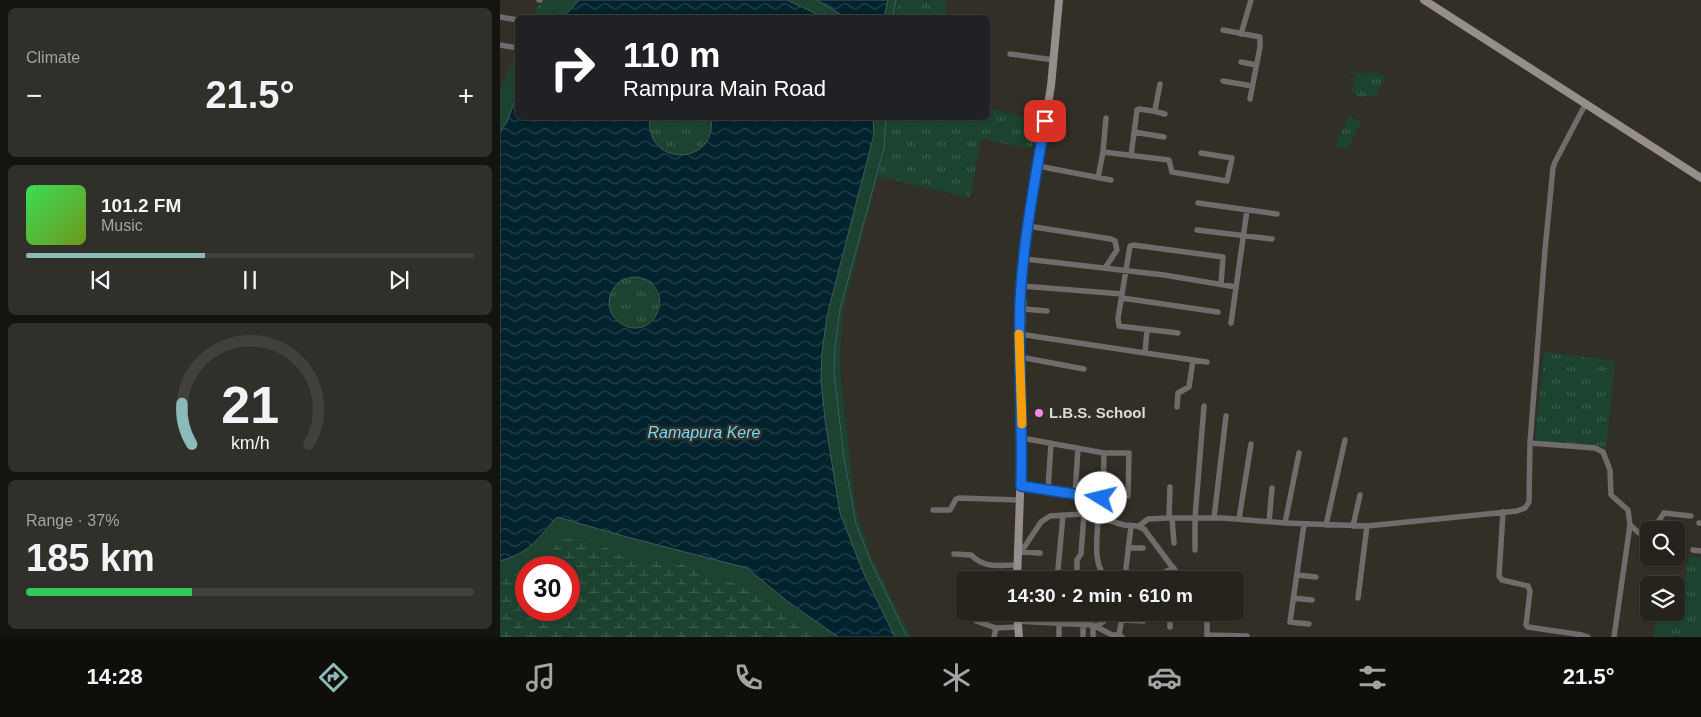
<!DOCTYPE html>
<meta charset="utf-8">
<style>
body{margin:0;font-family:Arial,sans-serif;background:#312f29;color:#f1f3f6;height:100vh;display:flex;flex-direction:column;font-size:19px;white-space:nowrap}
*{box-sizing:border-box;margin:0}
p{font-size:16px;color:#a3a4a3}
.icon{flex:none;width:28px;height:28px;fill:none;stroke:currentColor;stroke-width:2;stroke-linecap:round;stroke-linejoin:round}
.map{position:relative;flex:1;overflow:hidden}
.sheet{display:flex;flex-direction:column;gap:8px;padding:8px;background:#14130f;width:500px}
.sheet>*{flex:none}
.top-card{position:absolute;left:15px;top:15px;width:475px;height:105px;border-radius:8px;box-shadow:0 1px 4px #0004,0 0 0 1px #42403b;background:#202124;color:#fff;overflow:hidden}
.controls{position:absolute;left:1140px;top:521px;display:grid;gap:10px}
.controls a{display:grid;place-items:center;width:45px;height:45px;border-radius:8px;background:#25231c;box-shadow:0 1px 4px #0004,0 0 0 1px #42403b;font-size:25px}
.speed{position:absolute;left:15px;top:556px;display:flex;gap:10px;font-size:25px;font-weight:700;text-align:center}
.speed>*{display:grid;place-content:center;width:65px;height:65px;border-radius:50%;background:#25231c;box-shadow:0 1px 4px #0004,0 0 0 1px #42403b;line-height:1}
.speed .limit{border:8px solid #d22;background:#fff;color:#111}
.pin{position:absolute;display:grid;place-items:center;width:42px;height:42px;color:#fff;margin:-21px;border-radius:10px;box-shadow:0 2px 8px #0006}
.me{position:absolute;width:55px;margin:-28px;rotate:279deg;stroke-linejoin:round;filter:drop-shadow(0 0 4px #0008)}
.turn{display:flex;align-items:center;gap:18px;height:105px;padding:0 25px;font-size:22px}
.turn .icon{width:65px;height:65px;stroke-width:2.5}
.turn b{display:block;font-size:35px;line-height:42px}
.big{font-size:38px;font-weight:800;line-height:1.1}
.sheet .card{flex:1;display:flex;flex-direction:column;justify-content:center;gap:8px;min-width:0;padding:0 18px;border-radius:8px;background:#312f29}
.sheet .dial{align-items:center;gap:0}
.dial svg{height:130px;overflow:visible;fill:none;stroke:#42403b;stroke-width:7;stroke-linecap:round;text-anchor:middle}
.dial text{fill:#f1f3f6;stroke:none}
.song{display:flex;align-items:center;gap:15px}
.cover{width:60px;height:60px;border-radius:8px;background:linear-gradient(135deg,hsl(130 70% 55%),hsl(80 70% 35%))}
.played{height:5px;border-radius:2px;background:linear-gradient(90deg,#8bbbb9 40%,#42403b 40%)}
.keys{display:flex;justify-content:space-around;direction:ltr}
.heat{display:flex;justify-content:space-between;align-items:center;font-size:28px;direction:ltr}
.charge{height:8px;border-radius:4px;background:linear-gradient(90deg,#34c759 37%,#42403b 0)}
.trip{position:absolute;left:456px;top:571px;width:288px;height:50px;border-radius:8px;background:#25231c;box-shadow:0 1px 4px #0004,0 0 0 1px #42403b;font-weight:800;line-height:50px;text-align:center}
.menu{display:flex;height:80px;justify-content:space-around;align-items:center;background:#0f0e0b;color:#a3a4a3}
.menu .icon{width:35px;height:35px}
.menu .on{color:#8bbbb9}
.menu b{font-size:22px;color:#f1f3f6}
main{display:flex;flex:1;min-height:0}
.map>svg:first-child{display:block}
.grass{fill:url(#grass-tufts)}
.wetland{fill:url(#wetland-marsh);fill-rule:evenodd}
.park{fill:#1b4330}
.water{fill:url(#water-waves);stroke:#425a60;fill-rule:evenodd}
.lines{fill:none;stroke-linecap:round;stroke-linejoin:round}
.stream{stroke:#425a60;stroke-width:1}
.street{stroke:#716b6b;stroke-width:5.5}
.secondary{stroke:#968d8d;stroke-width:8}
.route-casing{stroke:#114b97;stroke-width:12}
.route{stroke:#1a73e8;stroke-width:9}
.slow{stroke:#f59e0b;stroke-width:9}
.poi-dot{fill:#f987e9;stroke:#312f26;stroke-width:2}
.labels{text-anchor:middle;stroke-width:5;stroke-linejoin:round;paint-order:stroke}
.poi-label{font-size:15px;font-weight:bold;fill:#dcdbd5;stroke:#312f26;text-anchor:start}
.water-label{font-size:16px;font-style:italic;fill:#73d9fb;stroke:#312f26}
</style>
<main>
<section class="sheet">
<div class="card"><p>Climate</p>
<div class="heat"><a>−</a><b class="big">21.5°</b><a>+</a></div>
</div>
<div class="card">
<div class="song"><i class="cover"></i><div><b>101.2 FM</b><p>Music</p></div></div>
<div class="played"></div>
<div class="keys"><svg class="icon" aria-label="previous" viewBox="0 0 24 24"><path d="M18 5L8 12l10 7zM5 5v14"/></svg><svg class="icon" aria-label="pause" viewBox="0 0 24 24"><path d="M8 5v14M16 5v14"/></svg><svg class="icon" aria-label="next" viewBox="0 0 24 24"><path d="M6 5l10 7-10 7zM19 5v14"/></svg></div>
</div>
<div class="card dial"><svg viewBox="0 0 100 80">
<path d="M14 69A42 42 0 1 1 86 69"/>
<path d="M14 69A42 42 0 0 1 8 44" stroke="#8bbbb9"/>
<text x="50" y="56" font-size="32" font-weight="700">21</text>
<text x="50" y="72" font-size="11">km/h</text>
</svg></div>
<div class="card"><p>Range · 37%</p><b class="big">185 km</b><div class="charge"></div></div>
</section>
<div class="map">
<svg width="1201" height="637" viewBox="0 0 1201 637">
<defs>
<pattern id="grass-tufts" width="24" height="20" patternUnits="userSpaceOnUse" patternTransform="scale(1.25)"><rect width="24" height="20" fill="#1b4330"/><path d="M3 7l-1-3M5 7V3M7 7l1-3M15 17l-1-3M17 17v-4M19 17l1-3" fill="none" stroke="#3c5e4d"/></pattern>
<pattern id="wetland-marsh" width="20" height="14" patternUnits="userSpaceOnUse" patternTransform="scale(1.25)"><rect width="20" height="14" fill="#1b4330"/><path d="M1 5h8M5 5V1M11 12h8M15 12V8" fill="none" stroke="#3c5e4d"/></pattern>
<pattern id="water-waves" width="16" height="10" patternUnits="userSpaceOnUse" patternTransform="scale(1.25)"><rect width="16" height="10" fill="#00232e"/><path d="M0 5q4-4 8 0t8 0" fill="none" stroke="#25424b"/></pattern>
</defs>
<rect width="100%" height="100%" fill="#312f26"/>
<path class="grass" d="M41 0H65L48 17 33 18Z
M398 0H446L445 17H395Z
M846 72H862L866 74 876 72 886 77 876 95 860 97 851 92 857 75Z
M488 108 537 121 532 149 481 139 470 198 378 176 390 137V118H488Z
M849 116 861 122 848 148 835 146Z
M150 118H211C218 167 143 167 150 118Z
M109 302a25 25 0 1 1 50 0a25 25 0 1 1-50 0Z
M1044 352 1115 361 1106 447 1035 441Z
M1189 556 1201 558V637H1153L1156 622 1177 621Z"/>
<path class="wetland" d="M63 538 89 539 124 556 188 565 253 591 314 637H0V574C32 569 41 561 63 538ZM26 568H69V610H26Z"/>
<path class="park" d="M65 0H79L64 17 48 18Z
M287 0H317L345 17H323Z
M388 0H398L395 17H384Z
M17 52V95L7 122 0 132V90Z
M373 118H390V137L378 176 343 312 340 353 341 380 356 511 370 552 398 612 412 637H395L364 574 340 513 325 420 321 379 322 353 327 316 374 134Z
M57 517 123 536 247 568 287 601 338 637H314L253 591 188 565 124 556 89 539 63 538C41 561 32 569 0 574V561C28 554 40 538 57 517Z"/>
<path class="water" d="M79 0H287L323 17H64Z
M317 0H388L384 17H345Z
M17 95 18 118H150C144 167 218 167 211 118H373L374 134 327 316 322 353 321 379 325 420 340 513 364 574 395 637H338L287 601 247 568 123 536 57 517C38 538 30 553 0 561V132L7 122ZM136 277C174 282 162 336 128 327 120 324 114 319 111 312 104 294 118 277 136 277Z"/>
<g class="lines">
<path class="stream" d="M392 18 396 0
M386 118 384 148 340 309 335 348 334 373 344 458 356 524 371 562 407 637"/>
<path class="street" d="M39 0H40
M0 17 18 20
M723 30 760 37V47L750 99
M741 34 751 0
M0 45 18 48
M510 54 554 60
M741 62 756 65
M723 81 752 86
M653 111 665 114
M634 132 664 137
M603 152 669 160 672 172 727 181 732 158 701 153
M631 156 637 110 639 109 653 111 655 110 660 84
M538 166 611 180
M598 178 603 152 606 118
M698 203 777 214
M528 226 611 239 615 241 617 250 605 268
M697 230 772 239
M525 259 664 275 736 287
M522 286 622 294
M622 298 718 312
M524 309 547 311
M520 323H523L524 300 521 299
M731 323 747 210
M647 330 645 353 707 362
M678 333 619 326 618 318 630 246 633 245 723 257 721 284
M519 334 645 353
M520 357 584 369
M677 407 678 393 689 387 693 360
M522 438 604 453H629L628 496
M1030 443 1095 448 1103 452 1110 470 1111 495 1128 510 1130 525 1114 637
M521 486 601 499 603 496 604 453
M548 490 551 443
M575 494 578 448
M433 510H450L456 499 459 498 520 500
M1003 512 999 576 1002 580 1028 586 1030 591 1026 625 1028 627 1082 635 1088 637
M598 517C598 534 592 563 605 576H617
M669 518 670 487
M672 518 674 543
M714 518 726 416
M739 519 751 444
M769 522 772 488
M785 523 799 453
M1199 523H1201
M804 524 790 622 809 624
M826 525 845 440
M1130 525 1139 533 1149 532
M639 526 648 519 669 518H723L785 523 867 526 1017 511 1025 508 1029 502 1030 443 1045 250 1053 168 1055 162 1086 103
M853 526 860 495
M1153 530 1164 513 1191 516
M628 548H643
M695 550V518L704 406
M1193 550 1201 551
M521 552 540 553
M454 554 471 555C486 569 498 565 517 565
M519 555 541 522 550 516 582 514 591 515 624 525 637 526 644 529 682 580
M468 574 517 576
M797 575 816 577
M557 580 563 515
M577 580V560L581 554 584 514
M627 580 626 568 631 526
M627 580 656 576 674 568
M793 598 812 600
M858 598 867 526
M471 612 476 621 496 628
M670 612V627
M703 612 707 622V637
M622 620 643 621
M516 621 593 625 612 635H619
M559 623V637
M597 626 604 621 602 612
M707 635 747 636
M494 637 496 628 517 627
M583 637V624
M593 637V625
M622 637 619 635 623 612"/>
<path class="secondary" d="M924 0 1201 178
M517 580 522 438 519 369 520 302 528 226 551 86 559 0
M517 612 519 637"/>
</g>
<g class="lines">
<g class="route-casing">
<path id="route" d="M545 121C535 181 523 241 520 302 518 364 523 424 521 486L601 498"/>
</g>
<use href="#route" class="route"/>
<path class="slow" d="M519 334 522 424"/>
</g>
<circle class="poi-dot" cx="539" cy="413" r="5"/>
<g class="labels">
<g class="poi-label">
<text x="549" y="418">L.B.S. School</text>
</g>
<g class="water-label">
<text x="204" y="438">Ramapura Kere</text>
</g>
</g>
</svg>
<div class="controls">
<a><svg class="icon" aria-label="search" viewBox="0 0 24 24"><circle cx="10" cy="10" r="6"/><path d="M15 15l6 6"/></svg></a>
<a><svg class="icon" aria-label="layers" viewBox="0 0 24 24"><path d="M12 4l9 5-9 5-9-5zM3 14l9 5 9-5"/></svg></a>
</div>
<div class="speed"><div class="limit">30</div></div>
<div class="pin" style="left:545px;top:121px;background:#d93025"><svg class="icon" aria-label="arrive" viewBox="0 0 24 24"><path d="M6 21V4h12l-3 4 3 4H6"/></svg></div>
<svg class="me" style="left:601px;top:498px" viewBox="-20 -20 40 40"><circle r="19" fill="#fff"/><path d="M0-13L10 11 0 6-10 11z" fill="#1a73e8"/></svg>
<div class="trip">14:30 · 2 min · 610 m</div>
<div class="top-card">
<div class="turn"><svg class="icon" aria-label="right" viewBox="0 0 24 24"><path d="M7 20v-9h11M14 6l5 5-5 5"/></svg><div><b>110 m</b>Rampura Main Road</div></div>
</div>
</div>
</main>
<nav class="menu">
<b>14:28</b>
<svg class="icon on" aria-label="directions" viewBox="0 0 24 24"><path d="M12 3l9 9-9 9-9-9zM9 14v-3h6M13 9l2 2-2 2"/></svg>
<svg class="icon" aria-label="music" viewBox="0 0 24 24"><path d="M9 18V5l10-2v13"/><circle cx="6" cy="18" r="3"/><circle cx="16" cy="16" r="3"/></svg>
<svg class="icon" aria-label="phone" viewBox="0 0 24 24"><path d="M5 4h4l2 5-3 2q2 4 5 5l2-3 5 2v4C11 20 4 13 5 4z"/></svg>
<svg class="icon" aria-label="climate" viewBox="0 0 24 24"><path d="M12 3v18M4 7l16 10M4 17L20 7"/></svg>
<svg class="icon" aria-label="car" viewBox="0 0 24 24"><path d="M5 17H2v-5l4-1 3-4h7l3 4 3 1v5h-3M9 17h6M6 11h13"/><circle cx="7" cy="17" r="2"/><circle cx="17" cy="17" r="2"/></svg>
<svg class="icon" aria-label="filters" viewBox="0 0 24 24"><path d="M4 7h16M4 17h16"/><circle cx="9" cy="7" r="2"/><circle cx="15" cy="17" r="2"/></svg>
<b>21.5°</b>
</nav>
